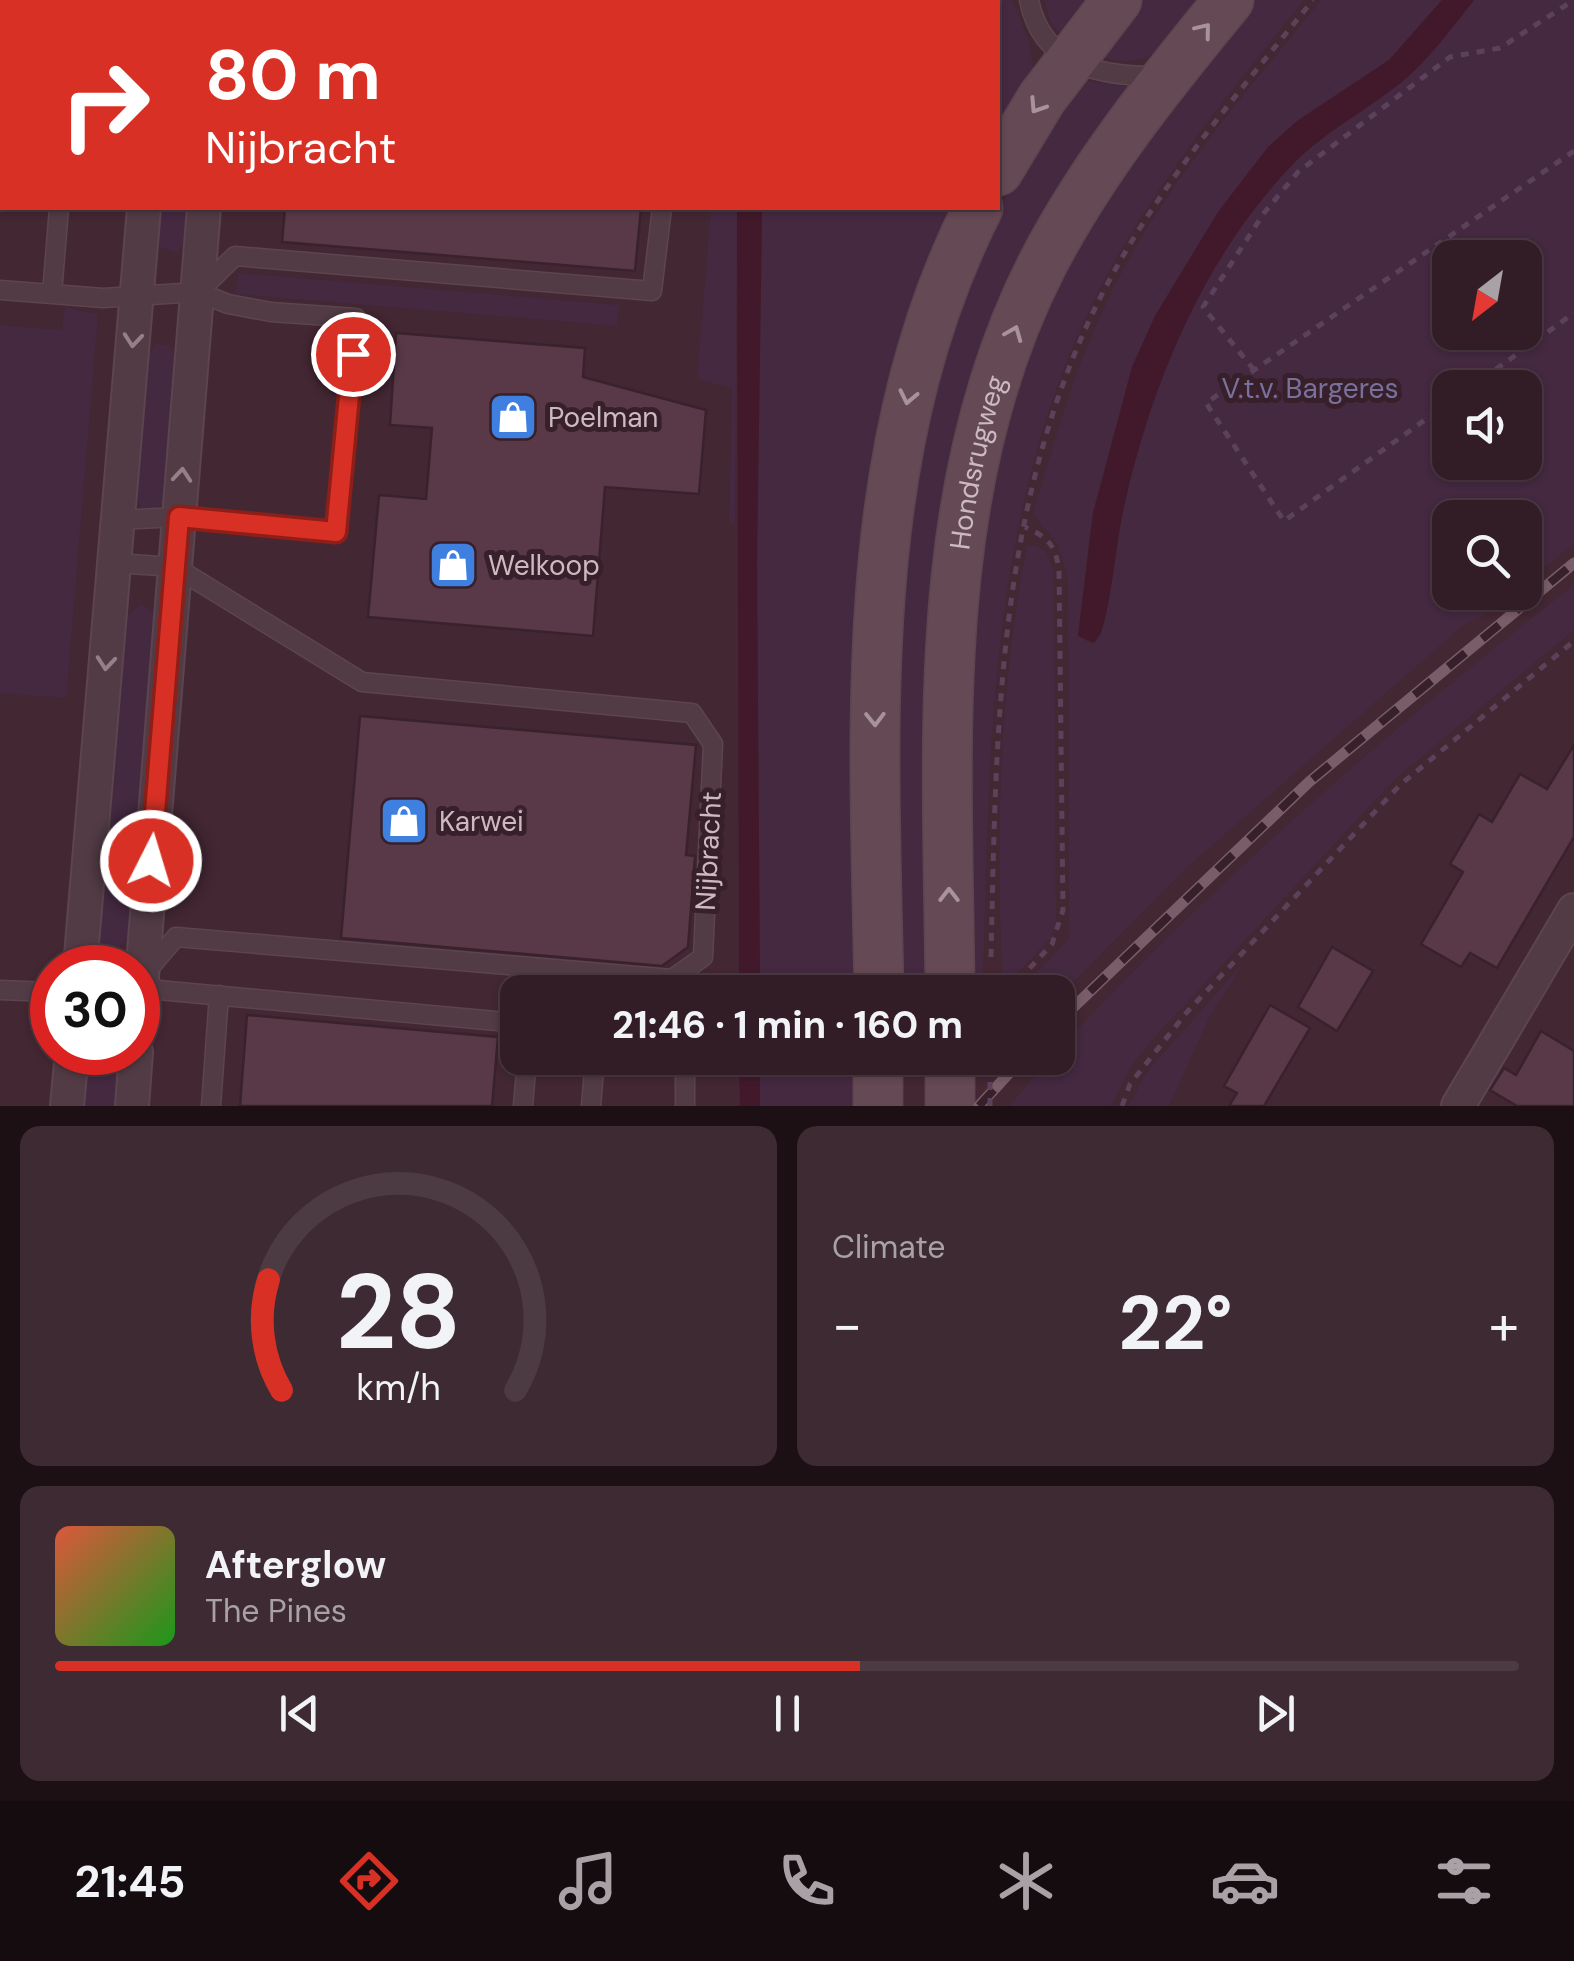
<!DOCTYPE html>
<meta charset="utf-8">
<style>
body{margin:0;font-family:"DM Sans",sans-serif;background:#3d2a32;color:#f1f3f6;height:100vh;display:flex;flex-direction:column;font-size:38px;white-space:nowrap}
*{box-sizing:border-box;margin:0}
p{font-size:32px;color:#a8a2a7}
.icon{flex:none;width:55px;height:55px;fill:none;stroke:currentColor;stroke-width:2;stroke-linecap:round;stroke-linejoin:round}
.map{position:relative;height:1106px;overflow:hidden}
.side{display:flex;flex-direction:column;gap:20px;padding:20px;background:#1c1015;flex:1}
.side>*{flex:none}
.banner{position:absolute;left:0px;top:0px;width:1000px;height:210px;box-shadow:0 2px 8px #0004,0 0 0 2px #4d3b43;background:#d93025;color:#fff;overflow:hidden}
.needle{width:65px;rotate:211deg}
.fabs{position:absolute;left:1432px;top:240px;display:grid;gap:20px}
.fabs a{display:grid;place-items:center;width:110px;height:110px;border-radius:20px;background:#321d26;box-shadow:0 2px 8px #0004,0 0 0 2px #4d3b43;font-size:50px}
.speed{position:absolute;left:30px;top:945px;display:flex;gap:20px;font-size:50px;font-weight:700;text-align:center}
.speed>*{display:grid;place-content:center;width:130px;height:130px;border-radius:50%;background:#321d26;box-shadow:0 2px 8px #0004,0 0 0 2px #4d3b43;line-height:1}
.speed .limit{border:15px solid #d22;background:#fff;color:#111}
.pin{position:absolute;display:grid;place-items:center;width:85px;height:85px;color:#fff;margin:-42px;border:5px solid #fff;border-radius:50%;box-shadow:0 2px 10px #0007}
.me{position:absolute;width:110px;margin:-55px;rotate:5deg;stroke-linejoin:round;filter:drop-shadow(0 0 8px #0008)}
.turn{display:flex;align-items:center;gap:35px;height:210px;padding:0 40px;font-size:45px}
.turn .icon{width:130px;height:130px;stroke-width:2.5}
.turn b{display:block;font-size:70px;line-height:85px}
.big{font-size:75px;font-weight:700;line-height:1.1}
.side .widget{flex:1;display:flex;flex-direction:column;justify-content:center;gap:15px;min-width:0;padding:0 35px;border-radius:20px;background:#3d2a32}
.side .dial{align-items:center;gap:0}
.dial svg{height:260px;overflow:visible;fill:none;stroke:#4d3b43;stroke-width:7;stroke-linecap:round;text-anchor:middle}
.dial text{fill:#f1f3f6;stroke:none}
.song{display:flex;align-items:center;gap:30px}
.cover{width:120px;height:120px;border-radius:15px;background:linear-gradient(135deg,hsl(10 70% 55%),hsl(120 70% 35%))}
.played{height:10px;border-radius:5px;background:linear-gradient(90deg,#d93025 55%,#4d3b43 55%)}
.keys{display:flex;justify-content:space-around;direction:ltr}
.heat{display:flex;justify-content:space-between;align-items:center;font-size:55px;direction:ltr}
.side .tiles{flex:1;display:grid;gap:20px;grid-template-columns:1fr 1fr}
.widget:last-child{grid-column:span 2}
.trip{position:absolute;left:500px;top:975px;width:575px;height:100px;border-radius:20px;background:#321d26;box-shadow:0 2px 8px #0004,0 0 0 2px #4d3b43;font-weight:700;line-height:100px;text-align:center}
.tabs{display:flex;height:160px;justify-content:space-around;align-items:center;background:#140c0f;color:#a8a2a7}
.tabs .icon{width:70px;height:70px}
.tabs .current{color:#d93025}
.tabs b{font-size:45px;color:#f1f3f6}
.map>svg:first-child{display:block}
.green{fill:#442941;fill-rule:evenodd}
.water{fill:#41192b}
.building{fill:#593948;stroke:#3a222c;stroke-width:2.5}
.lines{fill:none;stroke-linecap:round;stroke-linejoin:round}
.service-casing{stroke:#5c454e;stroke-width:21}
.minor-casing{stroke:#5c454e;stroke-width:36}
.secondary-casing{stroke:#5c454e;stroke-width:51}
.path{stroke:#5b425a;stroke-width:5;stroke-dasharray:8 8;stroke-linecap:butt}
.service{stroke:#523b45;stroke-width:18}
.minor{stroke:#523b45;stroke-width:32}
.secondary{stroke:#654954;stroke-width:48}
.rail-casing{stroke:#795d69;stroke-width:11}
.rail{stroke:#38202a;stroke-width:8;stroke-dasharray:22;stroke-linecap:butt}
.path-bridge{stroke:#5b425a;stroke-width:5;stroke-dasharray:8 8;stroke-linecap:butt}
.oneway{stroke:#a8929b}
.oneway2{stroke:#958089}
.route-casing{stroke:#8d1f18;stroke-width:25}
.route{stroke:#d93025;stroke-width:18}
.labels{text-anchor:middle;stroke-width:10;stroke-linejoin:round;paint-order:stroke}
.park-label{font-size:28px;fill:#79709d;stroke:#38202a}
.poi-label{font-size:28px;fill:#ccb9c1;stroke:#38202a;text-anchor:start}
.street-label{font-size:28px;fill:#ccb9c1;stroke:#38202a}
</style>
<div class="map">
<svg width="1574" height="1106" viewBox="0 0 1574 1106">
<rect width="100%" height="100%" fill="#432733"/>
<path class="green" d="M973 0H1012L1028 38 1033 67 1027 92 998 140V2Z
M1044 0H1097L1066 40 1051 23Z
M1137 0H1205C1174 38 1149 78 1094 54Z
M1250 0H1304C1235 86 1164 172 1110 270 989 488 989 742 983 985L976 992H967L965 692 986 488 1043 308 1105 193Z
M1321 0H1442L1389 60 1297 121 1268 147 1218 212 1155 316 1132 367 1092 514 1078 635 1091 644 1101 633C1114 590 1115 542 1126 498 1154 377 1207 252 1295 162 1325 132 1365 110 1398 85 1428 62 1451 29 1474 0H1574V544L1525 582V518H1450V592L1512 593 1476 620 1467 622 1184 870 1058 998V992H1019L1069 938 1068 579 1058 545 1033 514C1053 446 1072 377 1102 312 1154 196 1242 98 1321 0ZM1450 258H1525V332H1450ZM1450 388H1525V462H1450Z
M1075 79 1136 88 1006 309 931 992H895L892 722 912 461 984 234Z
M154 208H195L188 239 177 253 160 247Z
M711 208H737L735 524H729L732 388 697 379Z
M762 208H960L942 246 860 992H760L757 562Z
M238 273 619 305 617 326 236 294Z
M65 307 98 314 66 698 0 693V325L62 330Z
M156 344 169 345 177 358 167 497 157 511 143 512C126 489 134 364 156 344Z
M1036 545 1046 552 1054 571 1056 923 1051 938 1003 988C995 841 999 690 1027 546Z
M1574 585V630L1394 780 1153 1039 1131 1066 1111 1106H1009L1051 1058H1058V1050C1212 884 1395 724 1574 585Z
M141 604 151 610 156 622 131 934 115 951 102 943 95 924 125 618Z
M1244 962 1208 1020 1169 1106H1129L1145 1074Z
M89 1053H117L121 1106H77Z
M760 1058H860V1106H760Z"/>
<path class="water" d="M1442 0H1474C1451 29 1428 61 1398 85 1365 111 1325 132 1295 162 1207 252 1154 377 1126 498 1115 542 1114 590 1101 633L1094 643 1078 636 1093 514 1132 367 1155 316 1218 212 1268 147 1297 121 1389 60Z
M737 208H762L757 562 760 992H739Z
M739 1058H760V1106H740Z"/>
<path class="building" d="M285 208H641L635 271 282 242Z
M396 333 585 348 583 377 706 410 699 494 605 487 593 636 368 617 379 495 426 499 432 428 390 425Z
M360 716 696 745 686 855 695 856 688 947 662 966 341 938Z
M1574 745V837L1497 968 1470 953 1461 967 1421 944 1463 872 1450 864 1479 814 1492 822 1520 774 1547 789Z
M1332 947 1373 971 1337 1031 1298 1007Z
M1270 1005 1310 1028 1264 1106H1229L1237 1093 1224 1086Z
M247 1015 498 1037 492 1106H240Z
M1541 1031 1574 1051V1106H1517L1490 1090 1504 1068 1516 1075Z"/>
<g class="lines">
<g class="service-casing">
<path id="service" d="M1029 0C1042 66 1101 77 1160 76
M74 2 75 0
M704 2 705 0
M0 290 103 298 198 292 228 304 271 312 356 318 336 533 179 517 118 520
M198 292 235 256 652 291 662 208
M52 294 59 208
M114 563 175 567 362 682 692 713 713 744 703 957 672 979 176 937 145 973
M141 979 158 990 518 1023
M0 990 52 992
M211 1106 219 995
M523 1106 527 1058
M591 1106 595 1058
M685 1106V1058"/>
</g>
<g class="minor-casing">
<path id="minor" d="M161 2 162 0
M220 2 221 0
M80 968 144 208
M138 1026 204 208
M67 1106 72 1052
M132 1106 136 1052
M1458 1106 1574 910"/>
</g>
<g class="secondary-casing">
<g id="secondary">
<path d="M998 171 1042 98 1117 0"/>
<path d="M879 992C874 727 855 452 978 208"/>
<path id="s1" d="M950 992C948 749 927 490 1042 265 1092 168 1160 84 1229 0"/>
<path d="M950 1058V1106"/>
<path d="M878 1106V1058"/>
</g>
</g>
<path class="path" d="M1254 370 1203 307 1264 213 1298 172 1450 57 1500 48 1574 0
M1470 388 1574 313
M1450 402 1284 521 1206 403 1574 151
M991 957C996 742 996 524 1088 323 1143 203 1231 102 1313 0
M1008 992 1052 944 1063 910 1059 569C1055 545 1048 537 1025 527
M43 1038 45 1014
M1122 1106 1130 1084 1187 1012 1400 785 1574 641"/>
<use href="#service" class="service"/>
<use href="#minor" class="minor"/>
<use href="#secondary" class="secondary"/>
<g class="rail-casing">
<path id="rail" d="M1058 1022 1309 782 1574 563
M979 1106 1023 1058"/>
</g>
<use href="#rail" class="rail"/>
<path class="path-bridge" d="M990 1106V1058"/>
</g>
<defs><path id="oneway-chevron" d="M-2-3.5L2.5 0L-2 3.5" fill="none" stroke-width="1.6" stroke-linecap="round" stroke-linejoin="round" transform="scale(2.5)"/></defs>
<g class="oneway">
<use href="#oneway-chevron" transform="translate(1204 30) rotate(-51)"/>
<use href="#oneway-chevron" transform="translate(1037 106) rotate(123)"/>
<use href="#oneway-chevron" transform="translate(1014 333) rotate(-68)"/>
<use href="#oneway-chevron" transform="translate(908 397) rotate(102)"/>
<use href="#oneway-chevron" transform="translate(875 719) rotate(89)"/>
<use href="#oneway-chevron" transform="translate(949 895) rotate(-90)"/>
</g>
<g class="oneway2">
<use href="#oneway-chevron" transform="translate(133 340) rotate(95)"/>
<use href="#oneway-chevron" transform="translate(182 475) rotate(-85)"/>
<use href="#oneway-chevron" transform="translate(106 663) rotate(95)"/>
</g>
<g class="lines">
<g class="route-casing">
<path id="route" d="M151 861 179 517 336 532 353 354"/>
</g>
<use href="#route" class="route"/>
</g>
<defs>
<g id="shop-square" transform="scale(2.5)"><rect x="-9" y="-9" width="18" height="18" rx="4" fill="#3f7fe0" stroke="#38202a"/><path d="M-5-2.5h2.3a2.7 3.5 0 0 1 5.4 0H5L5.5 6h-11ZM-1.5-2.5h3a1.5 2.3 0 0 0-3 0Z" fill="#fff"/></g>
</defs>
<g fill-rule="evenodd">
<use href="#shop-square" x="513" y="417"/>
<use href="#shop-square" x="453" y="565"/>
<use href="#shop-square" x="404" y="821"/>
</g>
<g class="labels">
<g class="park-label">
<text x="1310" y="398">V.t.v. Bargeres</text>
</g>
<g class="poi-label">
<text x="548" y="427">Poelman</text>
<text x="488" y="575">Welkoop</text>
<text x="439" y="831">Karwei</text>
</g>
<g class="street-label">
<text dy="10" stroke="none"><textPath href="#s1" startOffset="532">Hondsrugweg</textPath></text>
<text transform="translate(708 851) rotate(-87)" y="10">Nijbracht</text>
</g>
</g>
</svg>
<div class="fabs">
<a><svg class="needle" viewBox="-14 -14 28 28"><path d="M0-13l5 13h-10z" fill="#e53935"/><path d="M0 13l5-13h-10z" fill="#a8a2a7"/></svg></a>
<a><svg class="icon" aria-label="sound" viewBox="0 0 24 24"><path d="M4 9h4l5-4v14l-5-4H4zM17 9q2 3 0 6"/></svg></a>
<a><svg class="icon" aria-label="search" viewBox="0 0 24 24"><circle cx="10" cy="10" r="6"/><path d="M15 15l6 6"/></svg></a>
</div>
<div class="speed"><div class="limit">30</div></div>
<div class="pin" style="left:353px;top:354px;background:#d93025"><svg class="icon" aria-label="arrive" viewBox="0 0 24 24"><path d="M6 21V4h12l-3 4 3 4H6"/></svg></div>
<svg class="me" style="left:151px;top:861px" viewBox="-20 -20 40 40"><circle r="17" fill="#d93025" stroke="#fff" stroke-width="3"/><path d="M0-11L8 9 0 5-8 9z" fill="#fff"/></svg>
<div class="trip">21:46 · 1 min · 160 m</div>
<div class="banner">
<div class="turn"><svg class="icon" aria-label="right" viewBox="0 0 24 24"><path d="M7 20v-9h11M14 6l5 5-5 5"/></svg><div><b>80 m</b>Nijbracht</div></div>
</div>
</div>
<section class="side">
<div class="tiles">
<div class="widget dial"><svg viewBox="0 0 100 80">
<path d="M14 69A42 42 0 1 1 86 69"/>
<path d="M14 69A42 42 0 0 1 10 35" stroke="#d93025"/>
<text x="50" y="56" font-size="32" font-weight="700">28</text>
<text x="50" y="72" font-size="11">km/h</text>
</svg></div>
<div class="widget"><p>Climate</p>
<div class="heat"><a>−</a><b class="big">22°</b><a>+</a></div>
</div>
<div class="widget">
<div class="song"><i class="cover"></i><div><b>Afterglow</b><p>The Pines</p></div></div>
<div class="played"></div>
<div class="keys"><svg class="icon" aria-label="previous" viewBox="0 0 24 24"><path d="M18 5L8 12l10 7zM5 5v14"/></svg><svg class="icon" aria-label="pause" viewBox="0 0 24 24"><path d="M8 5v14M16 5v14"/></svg><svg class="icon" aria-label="next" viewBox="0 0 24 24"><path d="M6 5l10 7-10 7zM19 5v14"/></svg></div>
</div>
</div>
</section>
<nav class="tabs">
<b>21:45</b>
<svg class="icon current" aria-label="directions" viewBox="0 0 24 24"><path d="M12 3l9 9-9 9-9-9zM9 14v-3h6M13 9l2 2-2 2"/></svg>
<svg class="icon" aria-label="music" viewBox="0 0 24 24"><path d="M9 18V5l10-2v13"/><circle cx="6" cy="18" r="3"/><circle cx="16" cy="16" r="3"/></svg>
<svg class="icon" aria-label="phone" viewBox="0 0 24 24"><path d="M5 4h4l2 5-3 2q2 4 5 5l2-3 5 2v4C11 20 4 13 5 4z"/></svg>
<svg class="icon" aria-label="climate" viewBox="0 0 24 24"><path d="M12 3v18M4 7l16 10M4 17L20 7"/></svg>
<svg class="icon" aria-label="car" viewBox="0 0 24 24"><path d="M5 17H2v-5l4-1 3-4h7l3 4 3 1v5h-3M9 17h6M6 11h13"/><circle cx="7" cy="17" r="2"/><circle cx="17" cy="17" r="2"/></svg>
<svg class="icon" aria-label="filters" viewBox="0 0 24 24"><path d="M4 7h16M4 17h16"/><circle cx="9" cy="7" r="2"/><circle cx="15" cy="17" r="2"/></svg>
</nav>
